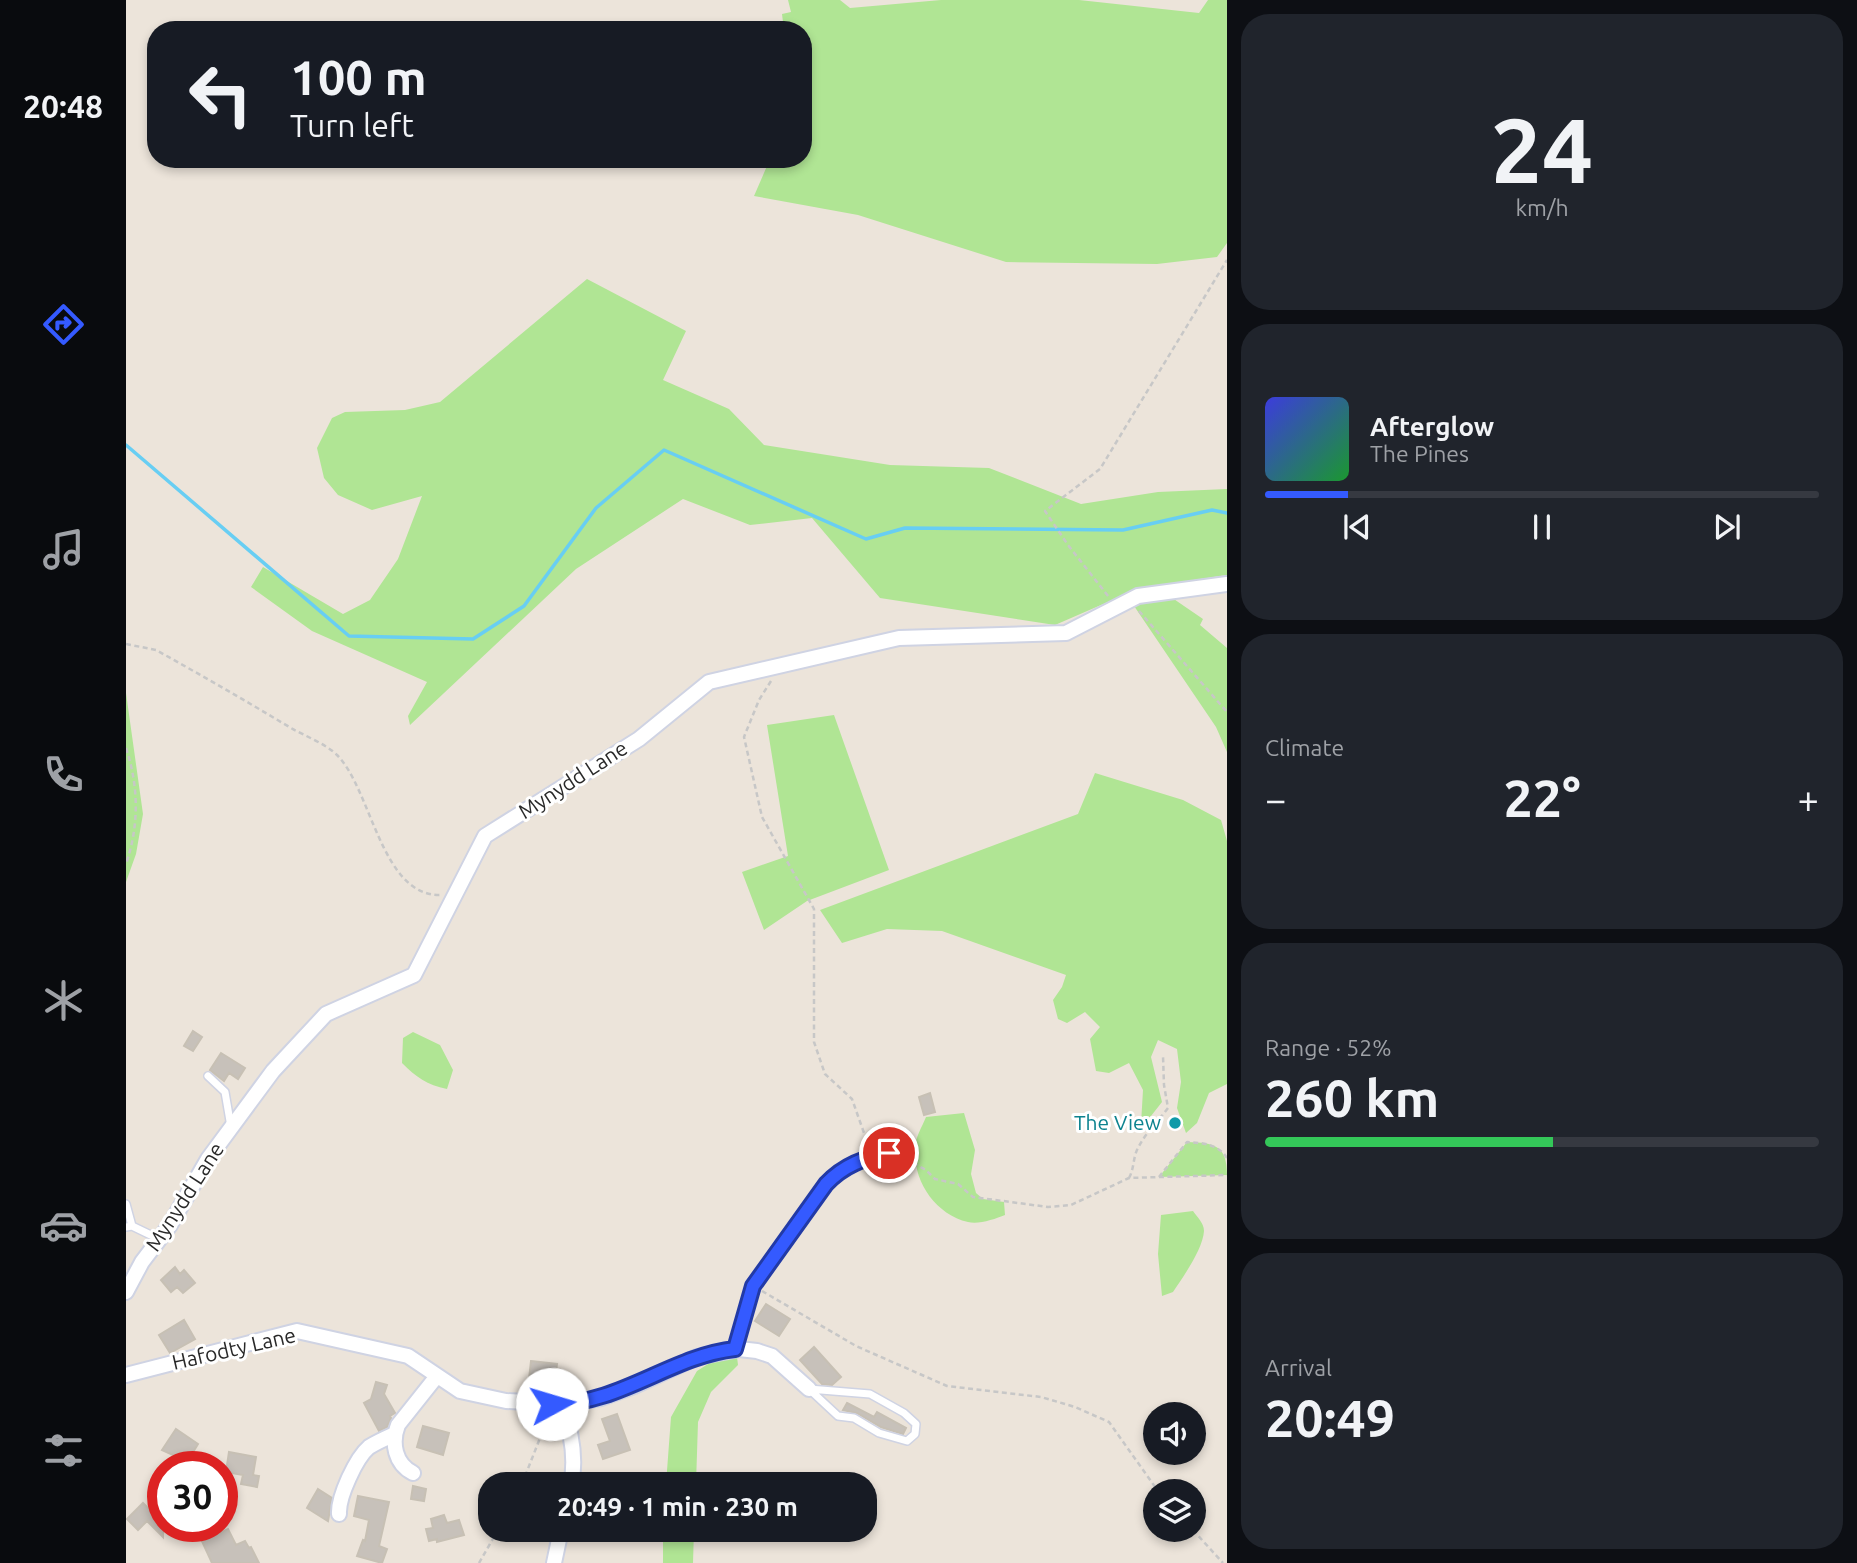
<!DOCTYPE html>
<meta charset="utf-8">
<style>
body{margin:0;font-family:Ubuntu,sans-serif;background:#20242c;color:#f1f3f6;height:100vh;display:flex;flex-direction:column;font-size:26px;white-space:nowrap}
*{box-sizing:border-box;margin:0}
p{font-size:23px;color:#9ea1a6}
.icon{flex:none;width:38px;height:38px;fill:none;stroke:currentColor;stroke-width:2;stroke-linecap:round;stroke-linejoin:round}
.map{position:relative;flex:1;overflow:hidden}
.sheet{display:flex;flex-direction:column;gap:14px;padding:14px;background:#0d0f14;width:630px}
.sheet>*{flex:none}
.guide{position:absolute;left:21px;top:21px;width:665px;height:147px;border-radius:28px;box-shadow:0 4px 10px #0003;background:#171b24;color:#f1f3f6;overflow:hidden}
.buttons{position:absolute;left:1017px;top:1402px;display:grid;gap:14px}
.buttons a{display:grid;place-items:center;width:63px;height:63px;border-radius:50%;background:#171b24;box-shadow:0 4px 10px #0003;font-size:35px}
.speed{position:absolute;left:21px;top:1451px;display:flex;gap:14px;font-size:35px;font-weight:700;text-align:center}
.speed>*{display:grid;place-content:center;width:91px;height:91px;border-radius:50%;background:#171b24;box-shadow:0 4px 10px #0003;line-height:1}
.speed .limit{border:10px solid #d22;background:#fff;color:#111}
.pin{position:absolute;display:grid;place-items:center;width:60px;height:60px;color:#fff;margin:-30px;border:4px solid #fff;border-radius:50%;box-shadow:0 2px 7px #0007}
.me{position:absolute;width:77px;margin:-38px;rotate:84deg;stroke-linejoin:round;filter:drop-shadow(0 0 5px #0008)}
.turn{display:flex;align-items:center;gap:24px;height:147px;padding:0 28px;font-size:32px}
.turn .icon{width:91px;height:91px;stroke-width:2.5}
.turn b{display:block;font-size:49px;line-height:60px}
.big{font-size:52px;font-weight:700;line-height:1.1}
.sheet .widget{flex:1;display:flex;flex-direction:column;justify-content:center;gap:10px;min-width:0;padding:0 24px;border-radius:28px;background:#20242c}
.sheet .dial{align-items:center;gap:0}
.dial b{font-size:91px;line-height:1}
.song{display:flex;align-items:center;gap:21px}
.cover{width:84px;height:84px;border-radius:10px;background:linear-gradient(135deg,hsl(240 70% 55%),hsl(130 70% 35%))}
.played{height:7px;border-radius:4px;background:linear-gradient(90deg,#345aff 15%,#363941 15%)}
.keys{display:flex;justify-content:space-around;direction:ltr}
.heat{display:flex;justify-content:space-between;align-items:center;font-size:38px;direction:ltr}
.charge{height:10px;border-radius:5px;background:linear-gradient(90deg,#34c759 52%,#363941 0)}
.trip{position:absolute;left:352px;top:1472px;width:399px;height:70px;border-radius:28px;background:#171b24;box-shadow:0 4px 10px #0003;font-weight:700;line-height:70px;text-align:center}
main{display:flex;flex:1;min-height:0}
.tabs{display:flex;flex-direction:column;width:126px;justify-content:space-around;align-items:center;background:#090b0e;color:#9ea1a6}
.tabs .icon{width:49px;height:49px}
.tabs .selected{color:#345aff}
.tabs b{font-size:32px;color:#f1f3f6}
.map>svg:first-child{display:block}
.green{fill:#b0e594}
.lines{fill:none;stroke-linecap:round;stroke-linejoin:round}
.stream{stroke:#68cef3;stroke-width:3.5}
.building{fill:#c7c1ba;stroke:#c7c0b4;stroke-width:2}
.lane-casing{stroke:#cfd3e3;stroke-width:10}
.street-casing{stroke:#cfd3e3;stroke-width:18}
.path{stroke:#c7c7c7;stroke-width:2.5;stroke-dasharray:5 3.5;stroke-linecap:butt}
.lane{stroke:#fff;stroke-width:7}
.street{stroke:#fff;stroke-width:14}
.route-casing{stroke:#223aa6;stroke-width:18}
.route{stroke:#345aff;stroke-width:12}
.culture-dot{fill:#0f9aa8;stroke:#fff;stroke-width:2.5}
.labels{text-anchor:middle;stroke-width:6;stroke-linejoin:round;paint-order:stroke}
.street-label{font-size:21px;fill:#292929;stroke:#fff}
.culture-label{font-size:21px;fill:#0d838f;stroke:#fff;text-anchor:end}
</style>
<main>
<nav class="tabs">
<b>20:48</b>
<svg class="icon selected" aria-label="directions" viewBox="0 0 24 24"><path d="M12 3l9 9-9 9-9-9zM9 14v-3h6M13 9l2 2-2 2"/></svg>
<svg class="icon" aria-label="music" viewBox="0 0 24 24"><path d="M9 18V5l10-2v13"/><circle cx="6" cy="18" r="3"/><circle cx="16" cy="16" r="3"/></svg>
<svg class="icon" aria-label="phone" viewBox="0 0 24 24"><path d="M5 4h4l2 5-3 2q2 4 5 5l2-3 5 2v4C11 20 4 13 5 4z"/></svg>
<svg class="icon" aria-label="climate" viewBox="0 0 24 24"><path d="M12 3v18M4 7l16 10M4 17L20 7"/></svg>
<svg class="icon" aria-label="car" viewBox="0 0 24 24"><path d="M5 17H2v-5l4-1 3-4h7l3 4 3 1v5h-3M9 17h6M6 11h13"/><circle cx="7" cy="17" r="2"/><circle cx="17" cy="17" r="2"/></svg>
<svg class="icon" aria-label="filters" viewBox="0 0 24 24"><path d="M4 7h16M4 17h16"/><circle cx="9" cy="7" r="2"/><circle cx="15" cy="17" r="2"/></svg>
</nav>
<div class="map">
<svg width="1101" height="1563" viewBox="0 0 1101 1563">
<rect width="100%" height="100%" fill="#ece4da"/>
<path class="green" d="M662 0H714L724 8 815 0H953L1073 13 1082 0H1101V243L1091 257 1031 264 880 262 732 215 628 196 644 159H677V30H658L656 14 665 12Z
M461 279 560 331 537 380 603 409 638 445 764 465 863 468 955 504 1032 492 1101 489V575L1014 588 929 625 754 598 686 518 624 525 557 499 450 569 284 725 282 716 301 682 186 631 125 587 137 567 217 614 244 600 272 559 296 496 246 510 212 495 198 478 191 448 206 418 219 412 279 410 314 402Z
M1039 593 1077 619 1074 625 1101 648V752L1090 727 1004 600Z
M0 693 17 814 10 854 0 882Z
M708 715 763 870 681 901 638 930 616 872 662 856 641 725Z
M969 773 1057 800 1095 820 1101 841V1084L1083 1093 1071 1123 1060 1133 1051 1108 1055 1082 1051 1049 1032 1040 1025 1057 1036 1102 1025 1116 1015 1124 1017 1090 1003 1063 983 1073 970 1071 964 1039 974 1027 959 1012 941 1023 932 1019 927 1000 936 987 940 975 816 931 761 929 716 943 694 910 952 814Z
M287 1032 314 1045 327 1070 321 1089C301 1085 290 1077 276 1063L277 1038Z
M838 1113 849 1150 845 1174 850 1193 857 1199 878 1202 879 1215C869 1219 852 1225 842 1222 809 1214 787 1181 789 1148 789 1138 796 1127 800 1117Z
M1061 1142C1089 1143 1101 1145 1101 1175L1033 1177Z
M1067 1211C1071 1217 1078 1223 1078 1231 1077 1249 1057 1277 1047 1292L1036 1296 1032 1254 1035 1215Z
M598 1354 611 1357 612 1365 585 1392 572 1422 570 1484H540L545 1417 571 1371Z
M537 1530H568L567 1563H537Z"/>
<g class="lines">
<path class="stream" d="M0 445 223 636 347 639 398 606 470 508 538 450 740 539 779 528 997 530 1086 510 1101 513"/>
</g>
<path class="building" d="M67 1031 76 1037 67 1051 58 1046Z
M95 1053 119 1068 112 1079 103 1073 98 1081 84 1070Z
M804 1093 809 1112 798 1115 793 1097Z
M49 1267 54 1274 58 1270 69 1283 57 1293 51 1287 45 1292 35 1280Z
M640 1304 664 1319 653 1336 629 1321Z
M58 1320 69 1339 44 1353 33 1335Z
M688 1347 715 1377 706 1385 696 1384 674 1360Z
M405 1361 431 1364 427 1394 413 1393 414 1380 403 1379Z
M250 1382 261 1385 258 1394 269 1413 264 1416 265 1418 261 1427 253 1431 238 1403 245 1399Z
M721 1403 748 1417 751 1412 780 1428 777 1434 755 1427 731 1413 717 1410Z
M491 1414 504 1450 477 1459 472 1445 484 1441 476 1419Z
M297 1426 323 1433 317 1455 291 1447Z
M50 1429 72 1444 64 1457 60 1454 56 1459 36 1450Z
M103 1452 130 1457 127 1475 133 1476 131 1487 115 1484 117 1475 100 1472Z
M287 1486 300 1489 298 1501 285 1499Z
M192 1489 206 1498 202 1521 181 1508Z
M232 1496 263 1502 253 1546 261 1549 256 1563 231 1556 237 1540 239 1541 243 1520 228 1516Z
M17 1503 26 1512 30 1508 37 1515V1537L21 1521 12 1530 1 1519Z
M318 1515 321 1523 333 1520 338 1535 311 1542V1539L303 1541 300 1529 307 1528 305 1519Z
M69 1526H91L94 1533 102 1529 110 1545 119 1541 123 1548 125 1547 133 1563H86Z"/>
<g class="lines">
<g class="lane-casing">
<path id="lane" d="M82 1076 99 1092 105 1127
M0 1204 6 1226
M0 1227 6 1226 33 1239
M609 1348 627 1286 700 1184C722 1161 750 1153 782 1154
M683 1389 744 1394 778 1413 790 1424 789 1434 781 1441 753 1433 728 1418 712 1416Z"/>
</g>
<g class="street-casing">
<path id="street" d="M0 1292 16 1262 44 1225 82 1159 147 1071 200 1014 288 975 359 836 513 739 583 682 773 638 940 633 1012 596 1101 584
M0 1375 171 1331 282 1356 334 1391 380 1401 436 1404 475 1398 508 1386 571 1357 613 1349 631 1351 646 1356 683 1389
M436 1404C445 1430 451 1457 445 1484
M287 1473C269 1464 265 1443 272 1425L311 1376
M213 1514C212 1497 230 1458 243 1447 251 1442 260 1438 269 1434
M428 1563 435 1530"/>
</g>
<path class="path" d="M982 596 942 545 919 511 974 469 1101 260
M1013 611 1101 712
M0 644 30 650C75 675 120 701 165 728 179 736 200 744 211 755 246 790 255 897 315 895
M645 681 633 700 618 737 636 817 688 909V1042L699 1074 726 1099 744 1150
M0 748C13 787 13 826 0 864
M787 1163 800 1170 809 1179 832 1184 847 1197 922 1207 945 1205 1003 1178 1101 1175
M1033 1177 1061 1142C1077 1143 1092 1144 1101 1158
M1003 1178C1008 1169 1007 1159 1011 1150 1019 1133 1031 1123 1042 1108L1038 1085 1037 1056
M636 1291 730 1346 821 1386 915 1397 949 1407 983 1422 1032 1491
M396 1484 423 1415
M1067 1530 1097 1563
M353 1563 372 1530"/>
<use href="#lane" class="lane"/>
<use href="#street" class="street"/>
</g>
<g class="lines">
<g class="route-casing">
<path id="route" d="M426 1404C493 1405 545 1356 609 1349L627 1286 700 1184C718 1165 738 1158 763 1153"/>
</g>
<use href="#route" class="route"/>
</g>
<circle class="culture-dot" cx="1049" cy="1123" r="7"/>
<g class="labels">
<g class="street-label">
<text transform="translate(447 780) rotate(-33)" y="7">Mynydd Lane</text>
<text transform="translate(59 1197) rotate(-57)" y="7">Mynydd Lane</text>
<text transform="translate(108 1349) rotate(-13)" y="7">Hafodty Lane</text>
</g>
<g class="culture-label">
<text x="1035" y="1130">The View</text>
</g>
</g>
</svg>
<div class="buttons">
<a><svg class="icon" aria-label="sound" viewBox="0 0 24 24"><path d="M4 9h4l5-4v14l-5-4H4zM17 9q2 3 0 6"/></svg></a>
<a><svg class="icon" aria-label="layers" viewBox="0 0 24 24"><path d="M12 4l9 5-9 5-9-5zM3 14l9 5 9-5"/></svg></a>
</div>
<div class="speed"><div class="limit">30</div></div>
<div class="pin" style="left:763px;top:1153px;background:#d93025"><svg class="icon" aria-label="arrive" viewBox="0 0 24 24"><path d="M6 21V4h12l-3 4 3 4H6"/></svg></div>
<svg class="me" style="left:426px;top:1404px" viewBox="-20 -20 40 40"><circle r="19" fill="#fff"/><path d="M0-13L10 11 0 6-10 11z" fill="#345aff"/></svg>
<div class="trip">20:49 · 1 min · 230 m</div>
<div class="guide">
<div class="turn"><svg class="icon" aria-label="left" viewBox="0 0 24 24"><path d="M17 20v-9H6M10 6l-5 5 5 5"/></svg><div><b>100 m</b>Turn left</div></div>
</div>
</div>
<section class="sheet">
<div class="widget dial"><b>24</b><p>km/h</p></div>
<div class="widget">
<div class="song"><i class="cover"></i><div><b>Afterglow</b><p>The Pines</p></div></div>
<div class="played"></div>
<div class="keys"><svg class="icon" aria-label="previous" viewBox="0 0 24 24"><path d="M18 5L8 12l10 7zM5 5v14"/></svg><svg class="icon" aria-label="pause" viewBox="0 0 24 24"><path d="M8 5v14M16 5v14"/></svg><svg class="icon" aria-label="next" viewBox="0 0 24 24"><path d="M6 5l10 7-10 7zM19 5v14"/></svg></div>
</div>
<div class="widget"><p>Climate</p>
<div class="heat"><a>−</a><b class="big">22°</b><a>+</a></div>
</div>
<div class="widget"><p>Range · 52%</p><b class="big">260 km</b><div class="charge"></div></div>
<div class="widget"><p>Arrival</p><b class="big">20:49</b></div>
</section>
</main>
